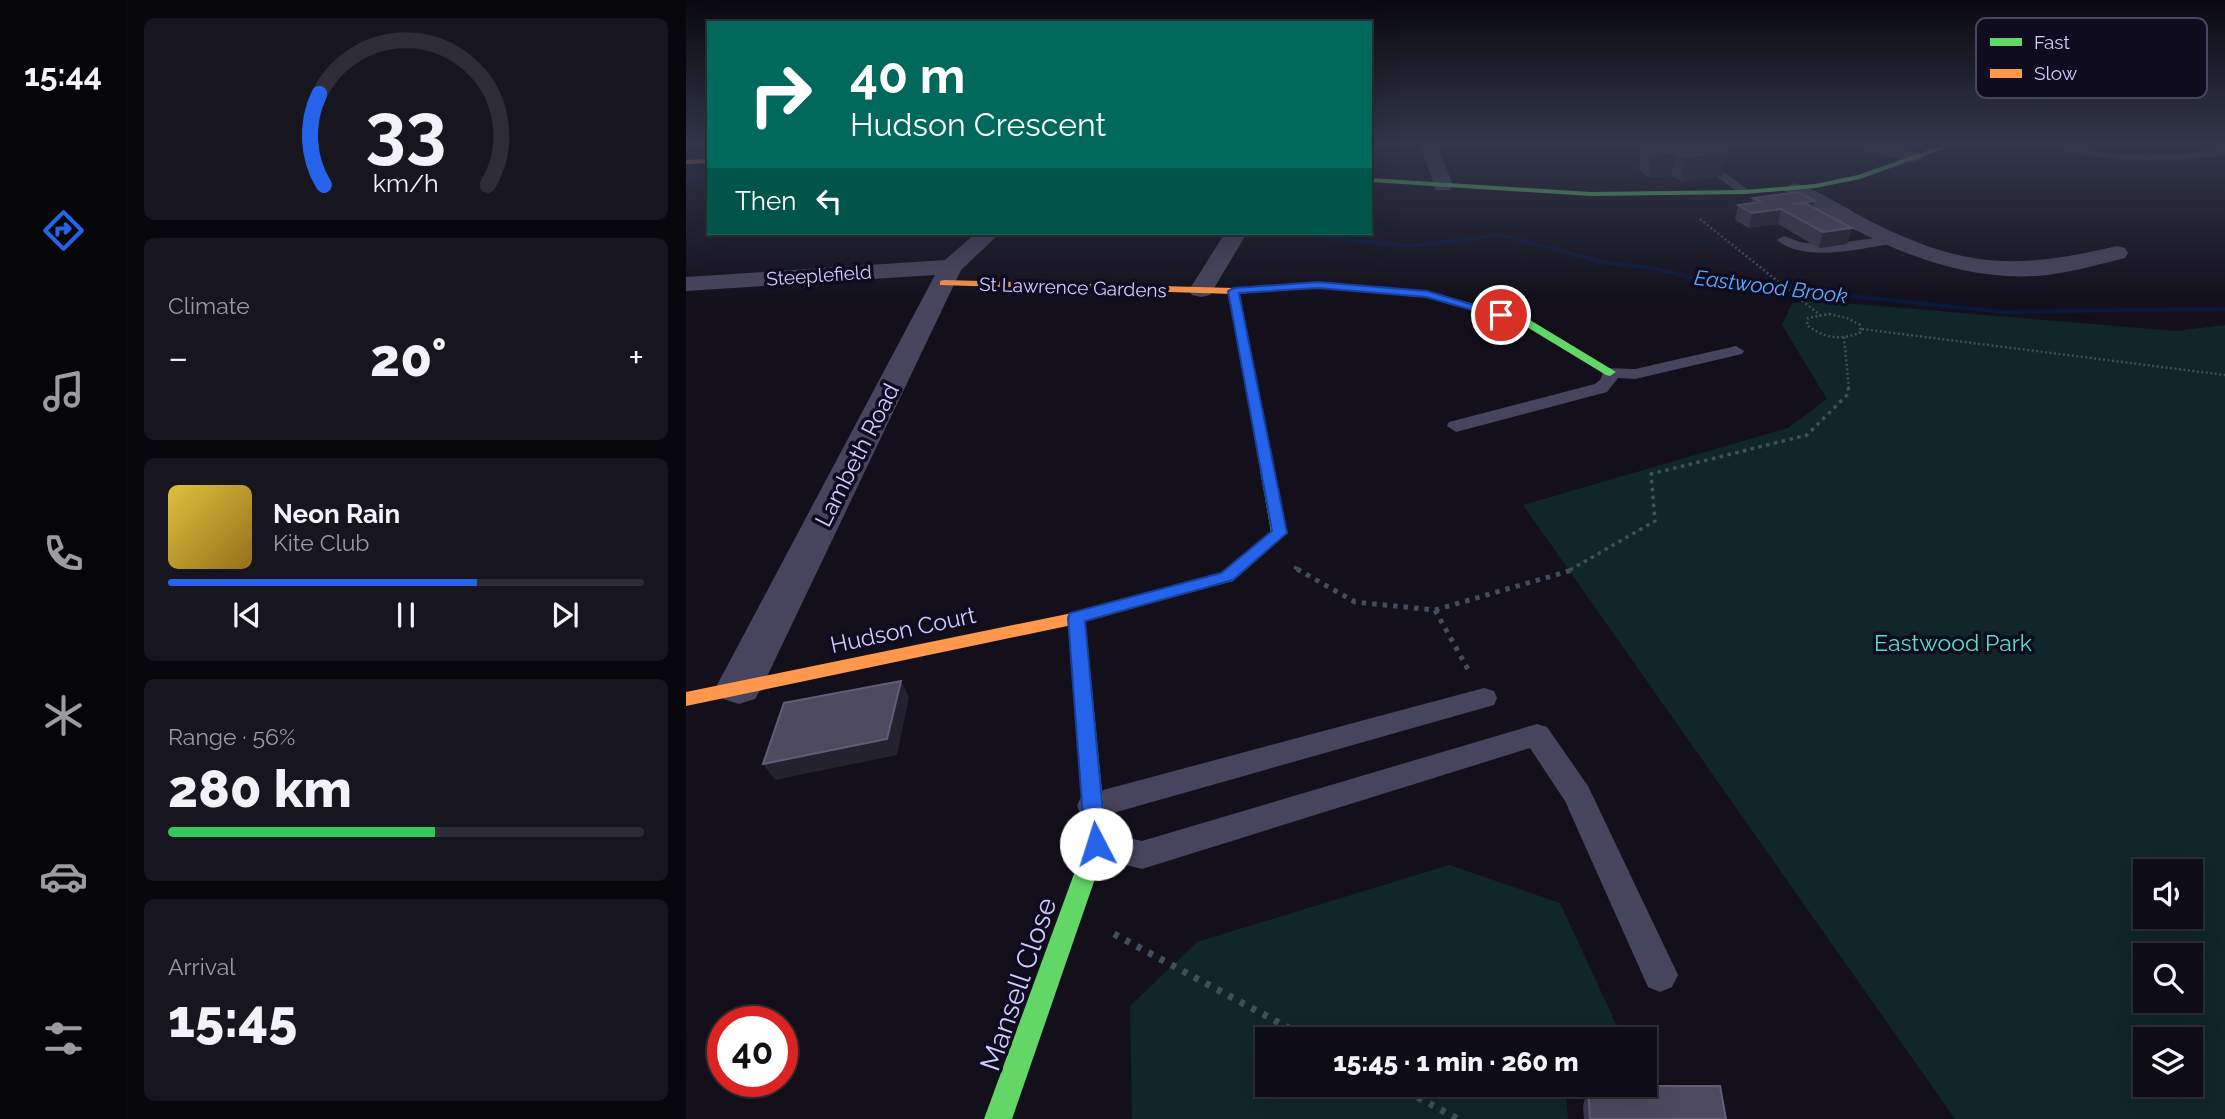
<!DOCTYPE html>
<meta charset="utf-8">
<style>
body{margin:0;font-family:Raleway,sans-serif;background:#17151e;color:#f1f3f6;height:100vh;display:flex;flex-direction:column;font-size:26px;white-space:nowrap}
*{box-sizing:border-box;margin:0}
p{font-size:23px;color:#9b9ba0}
.icon{flex:none;width:38px;height:38px;fill:none;stroke:currentColor;stroke-width:2;stroke-linecap:round;stroke-linejoin:round}
.map{position:relative;flex:1;overflow:hidden}
.drawer{display:flex;flex-direction:column;gap:18px;padding:18px;background:#08070c;width:560px}
.drawer>*{flex:none}
.banner{position:absolute;left:21px;top:21px;width:665px;height:214px;border-radius:0px;box-shadow:0 7px 28px #0002,0 0 0 2px #2e2c34;background:#00695c;color:#fff;overflow:hidden}
.tools{position:absolute;left:1447px;top:859px;display:grid;gap:14px}
.tools a{display:grid;place-items:center;width:70px;height:70px;border-radius:0px;background:#0e0c15;box-shadow:0 7px 28px #0002,0 0 0 2px #2e2c34;font-size:35px}
.speed{position:absolute;left:21px;top:1006px;display:flex;gap:14px;font-size:35px;font-weight:700;text-align:center}
.speed>*{display:grid;place-content:center;width:91px;height:91px;border-radius:50%;background:#0e0c15;box-shadow:0 7px 28px #0002,0 0 0 2px #2e2c34;line-height:1}
.speed .limit{border:10px solid #d22;background:#fff;color:#111}
.pin{position:absolute;display:grid;place-items:center;width:60px;height:60px;color:#fff;margin:-30px;border:4px solid #fff;border-radius:50%;box-shadow:0 2px 7px #0007}
.me{position:absolute;width:77px;margin:-38px;rotate:355deg;stroke-linejoin:round;filter:drop-shadow(0 0 5px #0008)}
.turn{display:flex;align-items:center;gap:24px;height:147px;padding:0 28px;font-size:32px}
.turn .icon{width:91px;height:91px;stroke-width:2.5}
.turn b{display:block;font-size:49px;line-height:60px}
.then{display:flex;align-items:center;height:66px;padding:0 28px;background:#0003;gap:14px;font-size:26px}
.big{font-size:52px;font-weight:800;line-height:1.1}
.drawer .widget{flex:1;display:flex;flex-direction:column;justify-content:center;gap:10px;min-width:0;padding:0 24px;border-radius:10px;background:#17151e}
.drawer .dial{align-items:center;gap:0}
.dial svg{height:182px;overflow:visible;fill:none;stroke:#2e2c34;stroke-width:7;stroke-linecap:round;text-anchor:middle}
.dial text{fill:#f1f3f6;stroke:none}
.song{display:flex;align-items:center;gap:21px}
.cover{width:84px;height:84px;border-radius:10px;background:linear-gradient(135deg,hsl(50 70% 55%),hsl(40 70% 35%))}
.played{height:7px;border-radius:4px;background:linear-gradient(90deg,#2563eb 65%,#2e2c34 65%)}
.keys{display:flex;justify-content:space-around;direction:ltr}
.heat{display:flex;justify-content:space-between;align-items:center;font-size:38px;direction:ltr}
.charge{height:10px;border-radius:5px;background:linear-gradient(90deg,#34c759 56%,#2e2c34 0)}
.trip{position:absolute;left:569px;top:1027px;width:402px;height:70px;border-radius:0px;background:#0e0c15;box-shadow:0 7px 28px #0002,0 0 0 2px #2e2c34;font-weight:800;line-height:70px;text-align:center}
main{display:flex;flex:1;min-height:0}
.dock{display:flex;flex-direction:column;width:126px;justify-content:space-around;align-items:center;background:#060508;color:#9b9ba0}
.dock .icon{width:49px;height:49px}
.dock .selected{color:#2563eb}
.dock b{font-size:32px;color:#f1f3f6}
.map>svg:first-child{display:block}
.green{fill:#102628;fill-rule:evenodd}
.lines{fill:none;stroke-linecap:round;stroke-linejoin:round}
.stream{fill:#09183b;fill-rule:evenodd}
.path-far3{stroke:#424e5d;stroke-width:2.5;stroke-dasharray:2 2.5;stroke-linecap:butt}
.path-far2{stroke:#424e5d;stroke-width:3.5;stroke-dasharray:3.5 4.5;stroke-linecap:butt}
.path-far1{stroke:#424e5d;stroke-width:5;stroke-dasharray:4.5 6;stroke-linecap:butt}
.path{stroke:#424e5d;stroke-width:7;stroke-dasharray:5 8;stroke-linecap:butt}
.lane{fill:#47455d;fill-rule:evenodd}
.street{fill:#47455d;fill-rule:evenodd}
.fast{fill:#63d668;fill-rule:evenodd}
.slow{fill:#ff974d;fill-rule:evenodd}
.wall{fill:#3c394c}
.shaded-wall{fill:#252230}
.building{fill:#4d495f;stroke:#625d78;stroke-width:2}
.route{fill:#2563eb;stroke:#184099;stroke-width:2}
.labels{text-anchor:middle;stroke-width:7;stroke-linejoin:round;paint-order:stroke}
.far-street-label{font-size:19px;fill:#d3cbff;stroke:#100c20}
.far-water-label{font-size:21px;font-style:italic;fill:#59abff;stroke:#100c20}
.street-label{font-size:23px;fill:#d3cbff;stroke:#100c20}
.park-label{font-size:23px;fill:#55e2c4;stroke:#100c20}
.near-street-label{font-size:28px;fill:#d3cbff;stroke:#100c20}
.key{fill:#100c20;stroke:#4a4563;stroke-width:2}
.key-label{font-size:19px;fill:#d3cbff}
</style>
<main>
<nav class="dock">
<b>15:44</b>
<svg class="icon selected" aria-label="directions" viewBox="0 0 24 24"><path d="M12 3l9 9-9 9-9-9zM9 14v-3h6M13 9l2 2-2 2"/></svg>
<svg class="icon" aria-label="music" viewBox="0 0 24 24"><path d="M9 18V5l10-2v13"/><circle cx="6" cy="18" r="3"/><circle cx="16" cy="16" r="3"/></svg>
<svg class="icon" aria-label="phone" viewBox="0 0 24 24"><path d="M5 4h4l2 5-3 2q2 4 5 5l2-3 5 2v4C11 20 4 13 5 4z"/></svg>
<svg class="icon" aria-label="climate" viewBox="0 0 24 24"><path d="M12 3v18M4 7l16 10M4 17L20 7"/></svg>
<svg class="icon" aria-label="car" viewBox="0 0 24 24"><path d="M5 17H2v-5l4-1 3-4h7l3 4 3 1v5h-3M9 17h6M6 11h13"/><circle cx="7" cy="17" r="2"/><circle cx="17" cy="17" r="2"/></svg>
<svg class="icon" aria-label="filters" viewBox="0 0 24 24"><path d="M4 7h16M4 17h16"/><circle cx="9" cy="7" r="2"/><circle cx="15" cy="17" r="2"/></svg>
</nav>
<section class="drawer">
<div class="widget dial"><svg viewBox="0 0 100 80">
<path d="M14 69A42 42 0 1 1 86 69"/>
<path d="M14 69A42 42 0 0 1 12 29" stroke="#2563eb"/>
<text x="50" y="56" font-size="32" font-weight="700">33</text>
<text x="50" y="72" font-size="11">km/h</text>
</svg></div>
<div class="widget"><p>Climate</p>
<div class="heat"><a>−</a><b class="big">20°</b><a>+</a></div>
</div>
<div class="widget">
<div class="song"><i class="cover"></i><div><b>Neon Rain</b><p>Kite Club</p></div></div>
<div class="played"></div>
<div class="keys"><svg class="icon" aria-label="previous" viewBox="0 0 24 24"><path d="M18 5L8 12l10 7zM5 5v14"/></svg><svg class="icon" aria-label="pause" viewBox="0 0 24 24"><path d="M8 5v14M16 5v14"/></svg><svg class="icon" aria-label="next" viewBox="0 0 24 24"><path d="M6 5l10 7-10 7zM19 5v14"/></svg></div>
</div>
<div class="widget"><p>Range · 56%</p><b class="big">280 km</b><div class="charge"></div></div>
<div class="widget"><p>Arrival</p><b class="big">15:45</b></div>
</section>
<div class="map">
<svg width="1539" height="1119" viewBox="0 0 1539 1119">
<rect width="100%" height="100%" fill="#13101c"/>
<path class="green" d="M1135 301 1489 331 1539 325V1119H1269L837 505 1102 428 1141 399 1096 325 1106 303ZM1460 872H1505V917H1460ZM1460 956H1505V1001H1460ZM1460 1040H1505V1085H1460Z
M763 865 874 903 937 1039 581 1040V1085H879L882 1119H446L444 1006 511 942Z"/>
<g class="lines">
<path class="stream" d="M23 174V178L0 180V176Z
M639 233H645V236L724 244 814 233 917 260 971 267 1029 282 1101 287 1316 310 1539 307V311L1316 314 1101 291 1029 286 971 271 917 264 814 237 724 248 641 240 637 238Z"/>
<path class="path-far3" d="M1014 219 1134 315
M1143 314 1161 318 1174 325 1175 332C1156 341 1137 338 1121 325L1122 318Z
M1176 329 1539 375
M1158 337 1163 389"/>
<path class="path-far2" d="M608 567 614 570
M884 570 969 521 965 474 1121 435 1163 393 1162 387"/>
<path class="path-far1" d="M611 569 669 602 749 610 890 569
M749 610 784 673"/>
<path class="path" d="M428 934 625 1040
M709 1085 772 1119"/>
<path class="lane" d="M1360 144C1379 144 1395 149 1414 152 1445 156 1510 155 1539 148V154C1503 164 1392 163 1360 144Z
M1009 157H1017L1065 192 1055 194 1009 161Z
M1098 236 1114 242 1137 245 1204 236 1211 240 1204 244C1173 249 1117 263 1091 240Z
M1050 346 1058 351 1056 354 949 379 932 378 921 392 770 432 761 426 763 422 909 384 915 379 918 368 949 369Z
M798 688 808 691 811 698 808 705 406 819 395 815 391 806 395 797 406 793Z
M851 724 861 727 902 786 992 975 986 987 974 992 962 987 879 801 844 748 456 869 399 854 394 844 399 834 410 830 456 841Z"/>
<path class="street" d="M730 144H747L756 156 767 186 764 190H750L738 156Z
M1166 144H1196L1234 154 1237 158 1228 163 1168 148Z
M1108 183C1134 190 1165 212 1190 224 1282 269 1333 269 1431 246L1439 248 1442 253 1439 258C1410 265 1380 274 1350 276 1258 281 1179 237 1101 193L1098 189Z
M290 233H314L275 270 76 687 69 699 53 704 37 699 30 687 249 275 0 291V277L259 260Z
M539 233H561L524 295 515 297 506 295 503 290Z"/>
<path class="fast" d="M1260 144H1271L1174 179 1129 188 1059 194 905 196 684 182V178L905 192 1059 190 1129 184 1172 175Z
M683 286 741 291 844 320 930 372 924 376 920 375 836 324 740 297 679 291 678 289Z
M548 288 553 291 601 533 547 581 473 600 465 595 467 591 535 573 585 532 543 291Z
M391 612 397 614 399 618 421 844 326 1119H298L399 844 383 618 385 614Z"/>
<path class="slow" d="M23 159V163L0 164V160Z
M258 280 548 288 632 282 683 286 688 289 683 292 632 288 548 294 254 285V281Z
M473 590 481 595 479 599 391 624 0 706V692L391 612Z"/>
</g>
<path class="wall" d="M974 144H1026L1037 176 995 181 986 176 963 178 953 170 956 147 974 146Z
M1067 198 1127 208 1166 228 1161 244 1133 248 1092 224 1063 228 1049 220 1052 205 1066 203Z
M902 1086 1040 1119H898L897 1106Z"/>
<path class="shaded-wall" d="M0 144H12L3 151H0Z
M989 152 986 176 963 178 966 154Z
M1041 152 1037 176 995 181 998 157Z
M1129 201 1125 216 1106 204Z
M1095 209 1092 224 1063 228 1066 213Z
M1166 228 1161 244 1133 248 1137 232Z
M215 681 223 697 211 755 89 780 77 764Z"/>
<path class="building" d="M977 144H1026L1041 152 998 157 989 152 966 154 956 147 978 145Z
M1112 192 1129 201 1106 204H1121L1166 228 1137 232 1095 209 1066 213 1052 205 1075 202 1067 198Z
M215 681 201 739 77 764 98 703Z
M902 1086H1034L1040 1119H904Z"/>
<linearGradient id="sky" x2="0" y2="1"><stop stop-color="#0a090f"/><stop offset="0.48" stop-color="#33374b"/><stop offset="1" stop-color="#33374b" stop-opacity="0"/></linearGradient>
<rect width="1539" height="301" fill="url(#sky)"/>
<path class="route" d="M632 282 741 291 821 315 815 318 740 297 632 288 553 293 601 533 547 580 399 621 420 844 417 851 410 854 402 851 399 844 382 618 384 613 535 573 586 531 542 291 548 288Z"/>
<g class="labels">
<g class="far-street-label">
<text transform="translate(133 275) rotate(-4)" y="7">Steeplefield</text>
<text transform="translate(387 287) rotate(2)" y="7">St Lawrence Gardens</text>
</g>
<g class="far-water-label">
<text transform="translate(1085 287) rotate(7)" y="7">Eastwood Brook</text>
</g>
<g class="street-label">
<text transform="translate(171 455) rotate(-63)" y="8">Lambeth Road</text>
<text transform="translate(217 630) rotate(-12)" y="8">Hudson Court</text>
</g>
<g class="park-label">
<text x="1267" y="651">Eastwood Park</text>
</g>
<g class="near-street-label">
<text transform="translate(332 984) rotate(-71)" y="10">Mansell Close</text>
</g>
</g>
<rect x="1290" y="18" width="231" height="80" rx="10" class="key"/>
<rect x="1304" y="38" width="32" height="8" fill="#63d668"/>
<rect x="1304" y="69" width="32" height="9" fill="#ff974d"/>
<g class="key-label">
<text x="1348" y="49">Fast</text>
<text x="1348" y="80">Slow</text>
</g>
</svg>
<div class="tools">
<a><svg class="icon" aria-label="sound" viewBox="0 0 24 24"><path d="M4 9h4l5-4v14l-5-4H4zM17 9q2 3 0 6"/></svg></a>
<a><svg class="icon" aria-label="search" viewBox="0 0 24 24"><circle cx="10" cy="10" r="6"/><path d="M15 15l6 6"/></svg></a>
<a><svg class="icon" aria-label="layers" viewBox="0 0 24 24"><path d="M12 4l9 5-9 5-9-5zM3 14l9 5 9-5"/></svg></a>
</div>
<div class="speed"><div class="limit">40</div></div>
<div class="pin" style="left:815px;top:315px;background:#d93025"><svg class="icon" aria-label="arrive" viewBox="0 0 24 24"><path d="M6 21V4h12l-3 4 3 4H6"/></svg></div>
<svg class="me" style="left:410px;top:844px" viewBox="-20 -20 40 40"><circle r="19" fill="#fff"/><path d="M0-13L10 11 0 6-10 11z" fill="#2563eb"/></svg>
<div class="trip">15:45 · 1 min · 260 m</div>
<div class="banner">
<div class="turn"><svg class="icon" aria-label="right" viewBox="0 0 24 24"><path d="M7 20v-9h11M14 6l5 5-5 5"/></svg><div><b>40 m</b>Hudson Crescent</div></div>
<div class="then">Then<svg class="icon" aria-label="left" viewBox="0 0 24 24"><path d="M17 20v-9H6M10 6l-5 5 5 5"/></svg></div>
</div>
</div>
</main>
